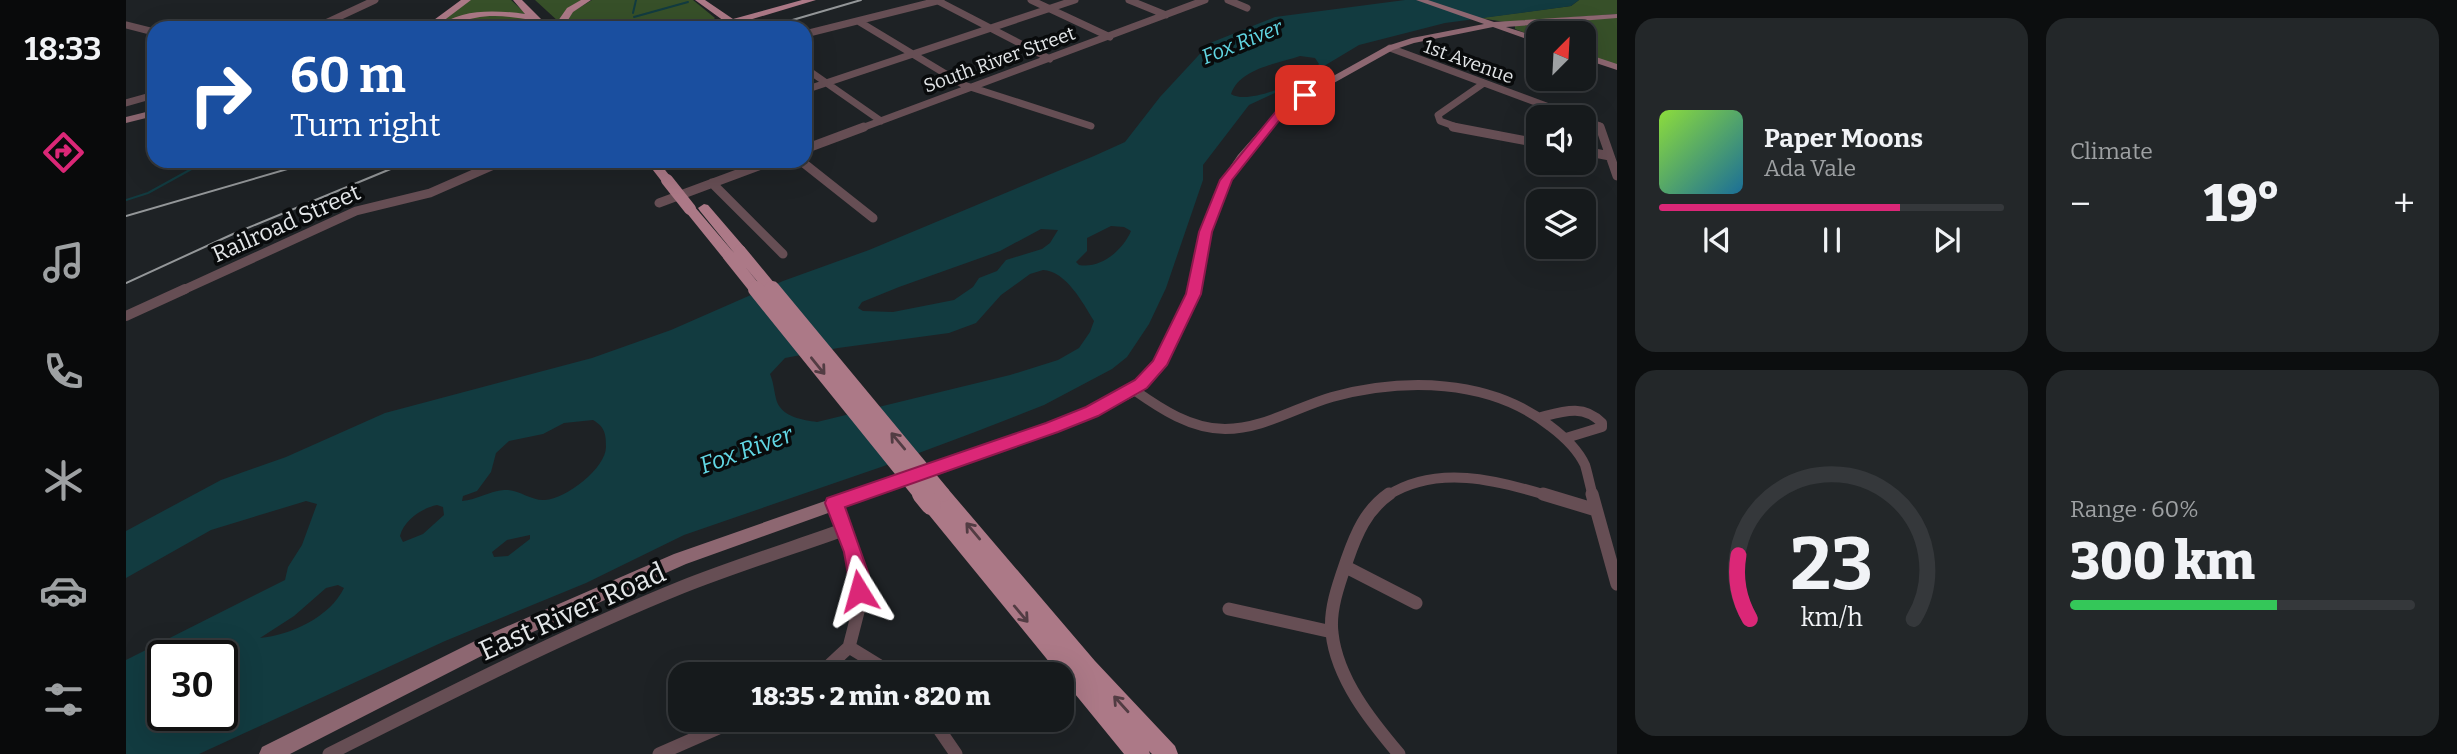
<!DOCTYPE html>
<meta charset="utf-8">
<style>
body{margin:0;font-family:Bitter,serif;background:#232729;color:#f1f3f6;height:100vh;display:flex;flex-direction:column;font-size:26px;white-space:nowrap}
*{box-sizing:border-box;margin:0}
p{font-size:23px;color:#9ea1a3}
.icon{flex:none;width:38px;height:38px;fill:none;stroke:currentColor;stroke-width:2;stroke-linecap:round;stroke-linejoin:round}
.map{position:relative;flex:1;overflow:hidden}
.sheet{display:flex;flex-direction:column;gap:18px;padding:18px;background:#0c0e0f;width:840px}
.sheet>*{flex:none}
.hud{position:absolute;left:21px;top:21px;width:665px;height:147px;border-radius:21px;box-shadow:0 7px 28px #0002,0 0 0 2px #35383b;background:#1a4fa0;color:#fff;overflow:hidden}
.needle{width:46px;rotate:24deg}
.fabs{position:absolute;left:1400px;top:21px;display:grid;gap:14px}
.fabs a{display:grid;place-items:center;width:70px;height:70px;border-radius:14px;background:#161a1c;box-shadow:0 7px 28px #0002,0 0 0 2px #35383b;font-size:35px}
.speed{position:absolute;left:21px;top:640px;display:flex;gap:14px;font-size:35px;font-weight:700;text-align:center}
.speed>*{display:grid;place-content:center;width:91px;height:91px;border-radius:50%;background:#161a1c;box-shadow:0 7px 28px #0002,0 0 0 2px #35383b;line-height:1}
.speed .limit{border:4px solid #111;border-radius:10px;background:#fff;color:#111}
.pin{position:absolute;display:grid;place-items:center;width:60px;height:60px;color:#fff;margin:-30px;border-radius:14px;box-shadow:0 4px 10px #0006}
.me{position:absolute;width:77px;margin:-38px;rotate:352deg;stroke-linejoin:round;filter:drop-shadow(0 0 5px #0008)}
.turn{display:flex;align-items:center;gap:24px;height:147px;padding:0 28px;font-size:32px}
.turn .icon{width:91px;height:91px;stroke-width:2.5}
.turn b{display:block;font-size:49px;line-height:60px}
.big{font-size:52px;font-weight:800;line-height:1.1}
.sheet .tile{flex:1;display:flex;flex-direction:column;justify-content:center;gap:10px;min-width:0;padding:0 24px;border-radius:21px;background:#232729}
.sheet .dial{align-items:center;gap:0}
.dial svg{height:182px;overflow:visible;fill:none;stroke:#35383b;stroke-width:7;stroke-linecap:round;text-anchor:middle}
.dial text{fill:#f1f3f6;stroke:none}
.song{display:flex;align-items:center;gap:21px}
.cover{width:84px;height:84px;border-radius:10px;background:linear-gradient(135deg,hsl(90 70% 55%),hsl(200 70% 35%))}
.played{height:7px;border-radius:4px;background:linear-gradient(90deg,#db2777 70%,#35383b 70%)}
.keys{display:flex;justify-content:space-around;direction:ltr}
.heat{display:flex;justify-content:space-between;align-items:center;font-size:38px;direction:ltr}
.charge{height:10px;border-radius:5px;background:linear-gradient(90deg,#34c759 60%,#35383b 0)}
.sheet .tiles{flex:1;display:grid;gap:18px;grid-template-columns:repeat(2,1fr)}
.trip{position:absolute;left:542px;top:662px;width:406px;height:70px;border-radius:21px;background:#161a1c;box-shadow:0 7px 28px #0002,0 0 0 2px #35383b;font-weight:800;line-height:70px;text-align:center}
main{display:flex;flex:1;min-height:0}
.tabs{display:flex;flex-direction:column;width:126px;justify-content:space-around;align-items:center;background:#090a0b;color:#9ea1a3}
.tabs .icon{width:49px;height:49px}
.tabs .on{color:#db2777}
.tabs b{font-size:32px;color:#f1f3f6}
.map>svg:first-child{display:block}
.green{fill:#375029}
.water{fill:#123b40;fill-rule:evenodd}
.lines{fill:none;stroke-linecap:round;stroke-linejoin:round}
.stream{stroke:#123b40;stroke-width:2}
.street-far3{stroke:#664e54;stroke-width:7}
.street-far2{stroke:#664e54;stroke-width:9}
.street-far1{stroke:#664e54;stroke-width:10}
.street{stroke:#664e54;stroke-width:13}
.secondary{fill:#8d6771;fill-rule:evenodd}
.primary{fill:#ac7987;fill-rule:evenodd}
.rail{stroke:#949799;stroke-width:2}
.primary-bridge-far2{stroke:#ac7987;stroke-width:12}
.primary-bridge-far1{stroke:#ac7987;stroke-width:16}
.primary-bridge{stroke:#ac7987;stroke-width:20}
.oneway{stroke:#523c43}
.route{fill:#db2777;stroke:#8e194d;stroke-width:2}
.labels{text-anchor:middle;stroke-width:7;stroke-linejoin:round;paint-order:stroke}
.far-street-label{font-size:19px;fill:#e3e6e8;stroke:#090b0c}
.far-water-label{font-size:21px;font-style:italic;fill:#61d6e3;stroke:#090b0c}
.street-label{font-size:23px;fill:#e3e6e8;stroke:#090b0c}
.water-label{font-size:24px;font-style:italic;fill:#61d6e3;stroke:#090b0c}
.near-street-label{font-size:28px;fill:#e3e6e8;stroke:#090b0c}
</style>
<main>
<nav class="tabs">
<b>18:33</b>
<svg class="icon on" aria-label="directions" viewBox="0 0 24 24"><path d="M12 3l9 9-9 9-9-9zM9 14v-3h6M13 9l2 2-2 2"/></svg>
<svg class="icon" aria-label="music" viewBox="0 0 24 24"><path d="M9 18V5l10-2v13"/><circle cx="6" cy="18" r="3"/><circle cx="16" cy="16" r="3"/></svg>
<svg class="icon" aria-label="phone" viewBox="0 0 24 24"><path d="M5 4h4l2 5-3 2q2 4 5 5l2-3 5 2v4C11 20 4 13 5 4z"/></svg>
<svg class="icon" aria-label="climate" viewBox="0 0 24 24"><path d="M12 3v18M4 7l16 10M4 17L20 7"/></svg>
<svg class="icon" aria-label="car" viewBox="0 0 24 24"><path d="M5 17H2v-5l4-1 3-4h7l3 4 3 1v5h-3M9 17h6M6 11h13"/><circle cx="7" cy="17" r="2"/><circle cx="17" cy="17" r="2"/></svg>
<svg class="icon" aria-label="filters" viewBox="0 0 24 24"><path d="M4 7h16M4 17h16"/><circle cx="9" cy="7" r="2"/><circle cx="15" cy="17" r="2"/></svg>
</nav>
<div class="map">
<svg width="1491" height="754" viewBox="0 0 1491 754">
<rect width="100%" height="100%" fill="#1e2225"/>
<path class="green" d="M344 0H385L400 14 358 12 306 28Z
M409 0H457L433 22Z
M466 0H567L589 18 582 25 572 28H440L439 24 446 12Z
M1453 0H1491V14L1379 22 1354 18 1445 6Z
M370 14 398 18 409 28H319L338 19Z
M1491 17V65L1458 54V33H1412V38L1389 29V26Z"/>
<path class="water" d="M1279 0H1453L1445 6 1431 8 1319 23 1233 45 1168 84 1123 105 1077 165V180L1040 288 1023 324 1001 357 986 369 918 405 849 432 758 466 558 535 460 583 319 641 73 754H0V660L159 580 162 567 176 545 191 504 180 501 85 530 0 578V531L95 480 160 457 259 413 466 358 545 330 657 281 743 250 968 156 999 142 1034 97 1084 43 1149 17ZM1174 56 1189 58 1193 64C1180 80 1123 106 1105 94 1114 68 1151 64 1174 56ZM985 226 998 227 1005 231C997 250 975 269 953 265L950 262 961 251V238ZM915 229 932 230 924 243 916 249 880 260 871 271 853 278 847 287 828 300 767 312 737 311 732 308 736 302 773 287 874 251ZM917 270C940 271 957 303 968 321L964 332 953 348 932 360 884 375 691 422C677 420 657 417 651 402 648 393 648 383 644 374L659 358 712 348 823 333 850 323 875 295 904 274ZM467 420C479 427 480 434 480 447 480 468 440 499 419 500 404 501 393 489 378 490 363 491 351 500 336 501L337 496 351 491 365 472 370 453 383 441 417 434 438 423ZM311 505 317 507 318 515 297 534 277 542 274 536C278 520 296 508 311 505ZM404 535V539L382 556 368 557 366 552 381 540ZM212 585 218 588C204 617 165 635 134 638L168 616 200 588ZM37 656H96V716H37Z"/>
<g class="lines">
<path class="stream" d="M507 13 510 0
M508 17 562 2
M467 21 492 22
M0 200 22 193 80 161"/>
<path class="street-far3" d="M905 0 984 37
M1003 0 1040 15
M1102 0 1121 8
M812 1 924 59
M732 21 838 85 965 126
M621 23 626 28
M0 25 28 32
M189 28 249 0
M679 34 815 0
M1264 48 1450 117
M679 68 755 121
M679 90 949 0
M0 103 28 95
M1458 120 1474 126 1475 129
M733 129 1079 0
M1336 129 1314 121 1312 115 1358 83"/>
<path class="street-far2" d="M1327 127 1412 143
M1474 127 1491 176
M679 149 738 127
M1458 151 1484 156
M675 161 747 218
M586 183 657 254
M533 203 646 161
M55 291 230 211 304 193 377 161"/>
<path class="street-far1" d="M0 316 59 289
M1008 390C1035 409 1065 429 1099 429 1137 429 1171 407 1206 397 1277 378 1363 378 1424 426 1436 435 1452 450 1459 465 1462 475 1464 486 1467 496
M1415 417C1438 411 1458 404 1476 423V427L1440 438
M1261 496C1310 464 1371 480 1423 496"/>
<path class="street" d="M1263 494C1240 510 1230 534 1221 560 1213 583 1203 610 1206 633 1211 679 1245 721 1273 754
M1417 494 1470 510
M1466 494 1491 584
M1220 567 1290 603
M1103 609 1206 632
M723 647 767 674
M694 674 723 647 733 608V575L728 552 708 504
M806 719 830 754
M203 754C319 696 435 636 556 587 609 566 663 549 717 530
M533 754 613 719"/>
<path class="secondary" d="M1290 0H1302L1368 22 1491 14V18L1380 27 1412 37V43L1367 27 1288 43 1267 50 1163 108 1120 159 1105 180 1085 232 1074 294 1038 368 1013 394 971 415 931 431 560 564 373 647 164 754H133L136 747 361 635 548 554 921 423 961 407 1003 386 1028 362 1062 294 1073 232 1095 180 1112 155 1157 104 1261 46 1286 38 1358 24Z
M1458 53 1491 64V70L1458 59Z
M28 110V116L0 123V117Z"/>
<path class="primary" d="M335 0H345L308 28H297Z
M387 0H396L424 28H414L406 20C387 17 368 14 349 18 335 20 325 28 310 28 335 8 369 10 399 14Z
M455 0H465L447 12 437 28H427L441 8Z
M569 0H579L607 19 676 0H690L613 23V27L580 28 598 21Z
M520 161H532L547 180 545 183H537Z
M578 204 582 205 619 248V254H609L574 211 572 208Z
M564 205 568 206 608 253 610 256 608 259H598L560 212V206Z
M816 487 822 489 969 661 1049 746 1052 754H1026L1023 751 1024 754H998L936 678V674H933L799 510 796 505 799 500 810 499 807 494 810 489Z"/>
<path class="rail" d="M639 28 735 0
M0 216 189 161
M0 283 107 234 284 161"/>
<path class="primary-bridge-far2" d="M541 180 564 209
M614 251 647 291
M603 256 631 291"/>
<path class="primary-bridge-far1" d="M630 289 797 496
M646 289 816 494"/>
<path class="primary-bridge" d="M796 494 805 505"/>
</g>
<defs><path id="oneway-shaft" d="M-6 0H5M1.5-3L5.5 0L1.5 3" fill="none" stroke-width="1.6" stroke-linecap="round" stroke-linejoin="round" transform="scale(1.75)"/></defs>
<g class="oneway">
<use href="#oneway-shaft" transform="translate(692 366) rotate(51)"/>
<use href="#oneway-shaft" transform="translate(772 441) rotate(-130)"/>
<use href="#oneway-shaft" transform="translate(847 531) rotate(-130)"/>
<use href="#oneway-shaft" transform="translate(895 614) rotate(50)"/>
<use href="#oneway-shaft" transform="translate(995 704) rotate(-132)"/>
</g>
<path class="route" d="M1175 93 1184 95 1163 108 1106 180 1086 232 1075 294 1041 365 1021 388 972 416 932 432 719 507 743 575 740 597 733 600 726 597 718 552 699 503 701 498 920 423 960 407 1009 380 1027 361 1060 294 1073 232 1094 180 1156 104Z"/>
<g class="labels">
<g class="far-street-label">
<text transform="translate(873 59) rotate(-20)" y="7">South River Street</text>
<text transform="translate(1343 61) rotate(20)" y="7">1st Avenue</text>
</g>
<g class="far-water-label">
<text transform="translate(1116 42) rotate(-22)" y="7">Fox River</text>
</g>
<g class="street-label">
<text transform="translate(160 223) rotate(-24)" y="8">Railroad Street</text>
</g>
<g class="water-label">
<text transform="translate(620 450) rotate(-20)" y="8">Fox River</text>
</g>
<g class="near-street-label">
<text transform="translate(446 611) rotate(-24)" y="10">East River Road</text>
</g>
</g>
</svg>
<div class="fabs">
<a><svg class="needle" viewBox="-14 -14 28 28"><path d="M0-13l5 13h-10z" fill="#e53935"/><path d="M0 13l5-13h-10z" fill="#9ea1a3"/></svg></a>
<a><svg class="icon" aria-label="sound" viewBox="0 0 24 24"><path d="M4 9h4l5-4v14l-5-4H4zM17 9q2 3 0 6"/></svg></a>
<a><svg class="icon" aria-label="layers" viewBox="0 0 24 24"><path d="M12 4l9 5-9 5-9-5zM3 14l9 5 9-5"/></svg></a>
</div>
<div class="speed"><div class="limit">30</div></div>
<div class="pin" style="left:1179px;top:95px;background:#d93025"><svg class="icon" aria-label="arrive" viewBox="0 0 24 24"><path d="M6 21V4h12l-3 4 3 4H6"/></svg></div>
<svg class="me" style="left:733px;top:591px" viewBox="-20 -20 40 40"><path d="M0-17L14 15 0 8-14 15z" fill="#db2777" stroke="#fff" stroke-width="4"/></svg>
<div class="trip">18:35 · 2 min · 820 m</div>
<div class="hud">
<div class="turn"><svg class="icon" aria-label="right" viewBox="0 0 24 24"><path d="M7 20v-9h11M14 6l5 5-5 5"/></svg><div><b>60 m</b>Turn right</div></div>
</div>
</div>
<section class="sheet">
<div class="tiles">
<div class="tile">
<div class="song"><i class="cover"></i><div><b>Paper Moons</b><p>Ada Vale</p></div></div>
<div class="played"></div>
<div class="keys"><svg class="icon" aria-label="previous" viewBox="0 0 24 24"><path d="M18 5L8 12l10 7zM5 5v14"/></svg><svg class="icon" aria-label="pause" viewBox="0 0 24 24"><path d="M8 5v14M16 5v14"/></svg><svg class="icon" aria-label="next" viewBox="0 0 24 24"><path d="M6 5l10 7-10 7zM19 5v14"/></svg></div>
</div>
<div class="tile"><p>Climate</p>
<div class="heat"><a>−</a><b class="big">19°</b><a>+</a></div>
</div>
<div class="tile dial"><svg viewBox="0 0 100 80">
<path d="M14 69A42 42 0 1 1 86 69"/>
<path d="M14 69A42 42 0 0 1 9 41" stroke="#db2777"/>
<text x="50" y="56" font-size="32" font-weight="700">23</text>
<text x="50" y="72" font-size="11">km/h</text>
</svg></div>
<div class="tile"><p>Range · 60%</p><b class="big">300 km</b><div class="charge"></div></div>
</div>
</section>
</main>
